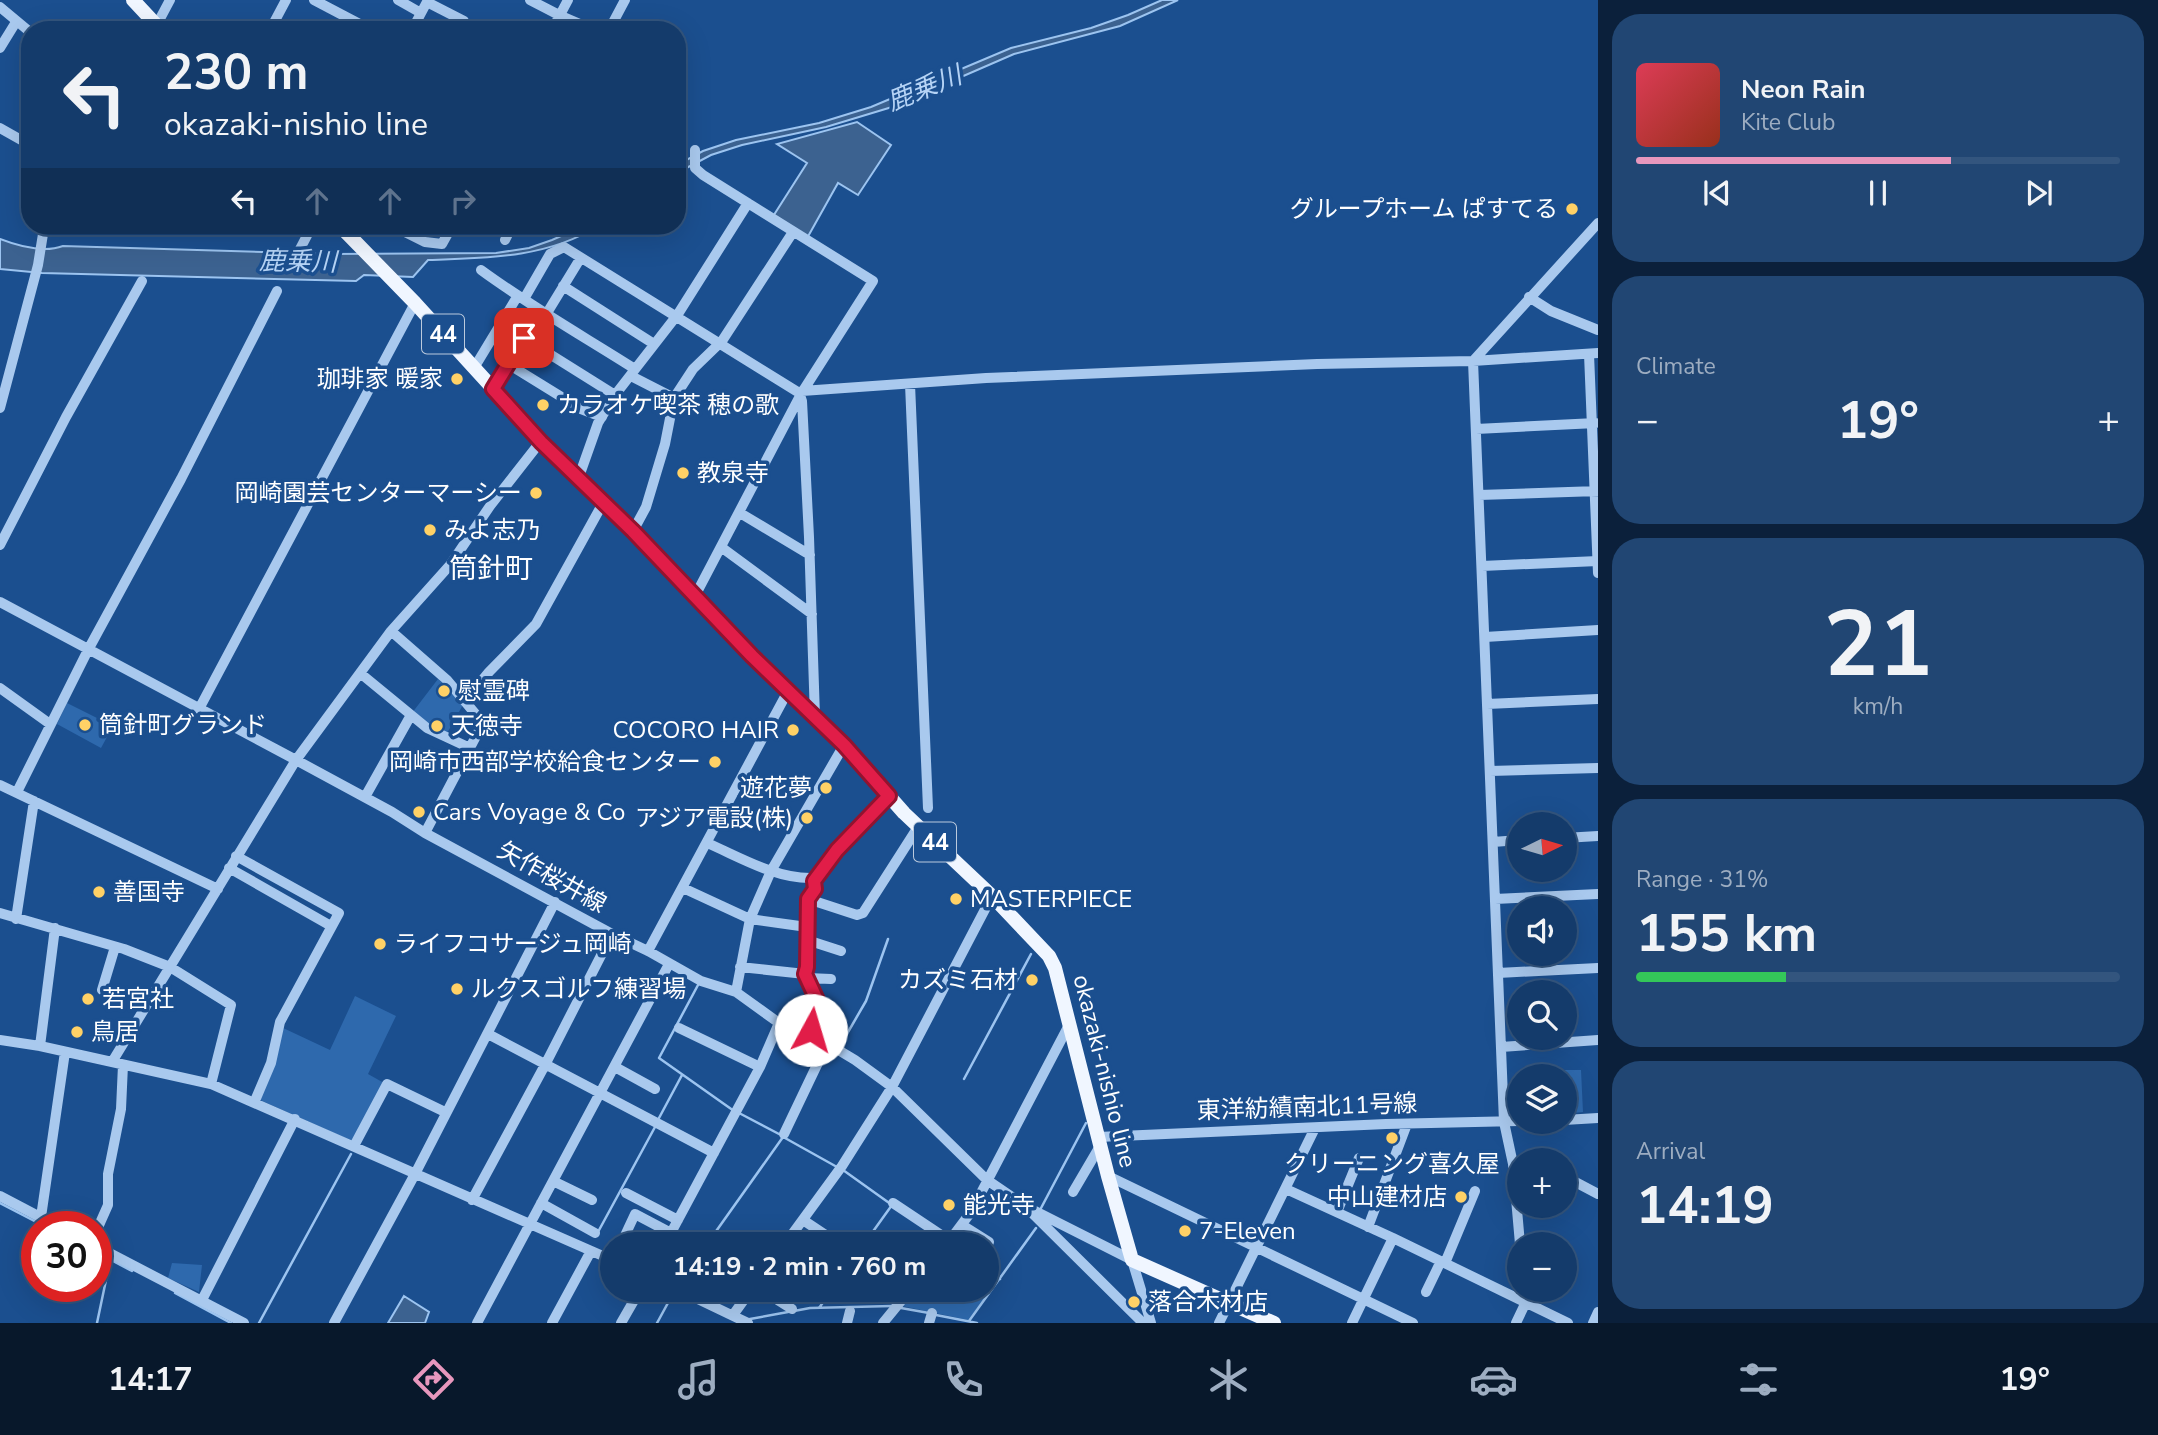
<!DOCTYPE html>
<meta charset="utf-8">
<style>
body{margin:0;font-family:"Nunito Sans","Noto Sans JP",sans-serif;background:#214673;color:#f1f3f6;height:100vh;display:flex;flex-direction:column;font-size:26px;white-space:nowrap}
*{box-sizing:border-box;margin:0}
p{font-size:23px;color:#9dadc1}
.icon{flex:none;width:38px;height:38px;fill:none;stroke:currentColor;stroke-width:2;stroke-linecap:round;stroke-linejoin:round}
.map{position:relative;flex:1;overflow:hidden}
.sheet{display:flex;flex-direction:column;gap:14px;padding:14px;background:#0b203b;width:560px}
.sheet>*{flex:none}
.banner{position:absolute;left:21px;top:21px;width:665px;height:214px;border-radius:28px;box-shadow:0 7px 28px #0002,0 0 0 2px #33557e;background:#143b6b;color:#f1f3f6;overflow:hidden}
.needle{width:46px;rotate:85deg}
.tools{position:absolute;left:1507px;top:812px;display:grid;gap:14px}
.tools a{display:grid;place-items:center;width:70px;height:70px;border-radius:50%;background:#143b6b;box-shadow:0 7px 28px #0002,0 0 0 2px #33557e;font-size:35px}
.speed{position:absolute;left:21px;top:1211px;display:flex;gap:14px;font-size:35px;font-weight:700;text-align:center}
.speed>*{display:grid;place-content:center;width:91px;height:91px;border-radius:50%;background:#143b6b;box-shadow:0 7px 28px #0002,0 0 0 2px #33557e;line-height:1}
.speed .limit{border:10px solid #d22;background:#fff;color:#111}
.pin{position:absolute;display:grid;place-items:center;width:60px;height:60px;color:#fff;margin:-30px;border-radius:14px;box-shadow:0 4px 10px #0006}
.me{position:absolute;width:77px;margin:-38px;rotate:6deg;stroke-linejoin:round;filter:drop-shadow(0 0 5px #0008)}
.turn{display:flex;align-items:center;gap:24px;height:147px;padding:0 28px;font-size:32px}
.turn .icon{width:91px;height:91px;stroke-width:2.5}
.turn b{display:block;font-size:49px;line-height:60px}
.lanes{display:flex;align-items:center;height:66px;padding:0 28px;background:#0003;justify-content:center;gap:35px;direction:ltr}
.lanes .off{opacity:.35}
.big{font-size:52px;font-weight:700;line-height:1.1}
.sheet .widget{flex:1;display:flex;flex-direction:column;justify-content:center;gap:10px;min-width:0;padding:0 24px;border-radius:28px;background:#214673}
.sheet .dial{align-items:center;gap:0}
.dial b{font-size:91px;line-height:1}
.song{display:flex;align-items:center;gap:21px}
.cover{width:84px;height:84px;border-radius:10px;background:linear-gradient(135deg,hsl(350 70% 55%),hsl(10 70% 35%))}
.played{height:7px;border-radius:4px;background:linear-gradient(90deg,#e797bd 65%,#33557e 65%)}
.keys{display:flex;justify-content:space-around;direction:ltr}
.heat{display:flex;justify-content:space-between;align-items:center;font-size:38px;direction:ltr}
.charge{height:10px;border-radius:5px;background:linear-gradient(90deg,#34c759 31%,#33557e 0)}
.trip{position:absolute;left:600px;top:1232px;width:399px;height:70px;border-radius:35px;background:#143b6b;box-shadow:0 7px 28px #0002,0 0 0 2px #33557e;font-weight:700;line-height:70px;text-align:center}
.tab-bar{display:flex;height:112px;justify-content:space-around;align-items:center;background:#08182b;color:#9dadc1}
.tab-bar .icon{width:49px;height:49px}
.tab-bar .active{color:#e797bd}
.tab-bar b{font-size:32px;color:#f1f3f6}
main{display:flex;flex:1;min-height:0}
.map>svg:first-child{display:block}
.green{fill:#2e69ad}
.water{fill:#3c6290;stroke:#9cc4f0;stroke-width:2}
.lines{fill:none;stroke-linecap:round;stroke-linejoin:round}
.stream{stroke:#9cc4f0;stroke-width:2.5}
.minor{stroke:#a9c9ee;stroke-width:10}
.major{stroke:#f0f6ff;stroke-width:14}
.route-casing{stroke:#92132f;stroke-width:18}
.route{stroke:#e11d48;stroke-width:12}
.poi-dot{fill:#ffd166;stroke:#1b4f8f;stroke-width:2.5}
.labels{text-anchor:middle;stroke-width:7;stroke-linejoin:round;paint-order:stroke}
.shield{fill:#1b4f8f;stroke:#bbcadd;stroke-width:2}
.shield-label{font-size:23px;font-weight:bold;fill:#fff}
.poi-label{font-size:24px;fill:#fff;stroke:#1b4f8f;text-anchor:start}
.street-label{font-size:24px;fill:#fff;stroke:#1b4f8f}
.water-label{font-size:26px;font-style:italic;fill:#b5d3f5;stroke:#1b4f8f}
.quarter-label{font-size:28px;fill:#fff;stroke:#1b4f8f}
</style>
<main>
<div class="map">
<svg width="1598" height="1323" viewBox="0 0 1598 1323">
<rect width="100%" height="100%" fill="#1b4f8f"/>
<path class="green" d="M438 679 464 703 446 735 412 713Z
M67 703 113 726 101 748 57 724Z
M355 996 396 1016 368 1074 384 1083 352 1141 260 1100 281 1027 330 1050Z
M1563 1070H1581L1583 1112 1565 1114Z
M172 1263 202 1265 199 1292 168 1278Z
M987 1266 1002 1276 968 1320 897 1305 910 1290H987Z"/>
<path class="water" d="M1162 0H1178L1120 26 1014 54 892 107 826 127 742 145 711 155 677 173V165L703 151 736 140 819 123 871 107 1011 48 1091 28 1128 15Z
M857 122 891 145 858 195 838 183 806 240 772 218 807 163 777 144Z
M584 226H598C547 258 487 258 428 260L413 277 364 275 356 281 42 273 0 269V239C18 246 44 253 63 246L331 254 496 253 529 248 552 240Z
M404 1296 429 1312 425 1323H388Z"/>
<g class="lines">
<path class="stream" d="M698 985 659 1058 734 1111
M840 1046 866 1001 888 939
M964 1079 1031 954
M739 1113 779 1134
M659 1118 682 1075
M785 1138 837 1167
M843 1170 892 1205 864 1244
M0 1203 46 1227
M1040 1210 1086 1123
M598 1232 655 1127
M707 1244 783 1137
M96 1252 132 1271
M987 1270 1000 1279
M175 1293 231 1323
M819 1308 832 1290
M901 1308 929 1313
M794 1311 810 1308 892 1306
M936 1315 977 1323
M750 1319 788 1312
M969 1321 1036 1228
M97 1323 110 1261
M259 1323 351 1154
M657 1323 675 1290"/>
<path class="minor" d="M314 0 371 30
M398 0 421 13
M530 0 559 15 594 30
M427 2 464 21
M0 7 30 32
M154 30 170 0
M270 30 286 0
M412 30 428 0
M552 30 568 0
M609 30 625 0
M0 48 16 22
M0 128 30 145
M695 150V168L703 175 873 281 801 394 695 596
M401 230 425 242 442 244 452 226
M505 240 512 226
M300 249 312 226
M481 270C530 306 583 336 635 369
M563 286 654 344
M1529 297 1551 311 1598 330
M524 299 550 254 564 247 801 394
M547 313 580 259
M524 338 615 395
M1589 354 1598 573
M508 364 581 409 602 417
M474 368 517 297
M631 376 674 398
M910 384 928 808
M493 389 541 311
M802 391 986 378 1317 364 1473 361 1598 353
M800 395 802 401 809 537 815 717
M0 408 38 265 43 234 48 226
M1476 429 1596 423
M576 476 581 471 598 423 615 395 678 314 748 203
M1479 495 1598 491
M740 513 810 555
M633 531 646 507 665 444 674 398 693 369 722 341 793 232
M0 545 66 417 142 281
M721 547 812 614
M1482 566 1598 561
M0 602 296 760 392 812 425 833 612 934 648 951 701 981 736 992 779 1023 826 1046 835 1048 855 1060 892 1087 987 1180 1027 1207 1132 1260 1151 1323
M391 631 447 680 483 723 425 833
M1485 637 1598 630
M360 673 427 728 470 748
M0 688 50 724
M466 700 489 672 536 624 603 503
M1487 704 1598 699
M199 709 415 303
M1490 771 1598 768
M0 785 218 889
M17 792 88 650 181 479 277 291
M365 797 411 715
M1564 838 1598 836
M1493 842 1519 840
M707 843C740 857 774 878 810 878L814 881 815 889 808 899 857 915 863 913 918 827
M236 856 339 913 280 1022 271 1063 254 1103
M229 868 331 926
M814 881 837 850 889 796
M683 888 750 919 807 927
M1495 899 1598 894
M0 913 124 949 170 967 231 1005 211 1084
M16 919 34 801
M807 940 841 951
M648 951 788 691
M1547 954 1548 970
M740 967 805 974 807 967 808 899
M1498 973 1598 968
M805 974C816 998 821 1012 807 1037
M807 978 831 979
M102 990 115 947
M736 992 750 919 771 871 844 745
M679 1028 760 1067
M488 1034 714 1153
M0 1040 40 1046 211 1084 612 1260
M40 1046 55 928
M1501 1047 1598 1040
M112 1062 296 760 391 631 450 565 490 506 541 441
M615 1067 655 1089
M1564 1120 1598 1118
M784 1134 826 1046
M1098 1137 1386 1124 1519 1121
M354 1146 387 1084 445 1112
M1108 1176 1413 1323
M1564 1176 1598 1194
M553 1181 592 1200
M1286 1189 1393 1238 1568 1323
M1073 1192 1100 1146
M626 1193 678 1220
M0 1196 59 1227
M472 1200 545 1065 612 934
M541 1203 595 1233
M893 1203 950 1241
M1337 1212 1359 1158
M1033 1214 1143 1323
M41 1217 65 1052
M803 1220 839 1244
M962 1225 989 1242
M1368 1227 1407 1124
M96 1232 108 1205V1174L121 1109 123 1065
M621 1244 635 1214 671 1233
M665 1244 760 1067 779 1023
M785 1244 842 1166 892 1087 992 896
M947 1244 971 1212 1070 1023
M1520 1244 1513 1164 1504 1122 1473 361 1598 223
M96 1246 244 1323
M1445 1263 1475 1191
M679 1290 748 1323
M762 1290 792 1309
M1426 1292 1441 1261
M202 1300 295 1119
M733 1315 751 1290
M334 1323 415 1174 555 902
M477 1323 669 964
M552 1323 591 1251
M621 1323 640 1290
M847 1323 850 1311
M883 1323 910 1290
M929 1323 932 1313
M1219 1323 1315 1128
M1352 1323 1393 1238
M1516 1323 1526 1302 1525 1290
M1593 1323 1598 1312"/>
<path class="major" d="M133 0 161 30
M340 226 415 303 541 441 633 531 752 656 844 745 904 813 992 896 1049 956 1055 968 1108 1176 1132 1260 1274 1323"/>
</g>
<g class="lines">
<g class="route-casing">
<path id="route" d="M524 338 493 389 541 442 633 531 752 656 844 745 889 796 837 850 814 881 815 889 808 899 807 967 805 974 817 1000 811 1030"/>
</g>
<use href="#route" class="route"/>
</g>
<g class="poi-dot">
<circle cx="1572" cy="209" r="7"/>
<circle cx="457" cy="379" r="7"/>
<circle cx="543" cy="405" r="7"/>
<circle cx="683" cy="473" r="7"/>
<circle cx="536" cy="493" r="7"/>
<circle cx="430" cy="530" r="7"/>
<circle cx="444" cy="691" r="7"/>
<circle cx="85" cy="725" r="7"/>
<circle cx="437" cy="726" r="7"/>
<circle cx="793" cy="730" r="7"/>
<circle cx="715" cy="762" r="7"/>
<circle cx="826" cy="788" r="7"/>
<circle cx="419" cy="812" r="7"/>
<circle cx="807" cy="818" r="7"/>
<circle cx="99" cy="892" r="7"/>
<circle cx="956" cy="899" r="7"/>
<circle cx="380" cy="944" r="7"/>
<circle cx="1032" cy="980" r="7"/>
<circle cx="457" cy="989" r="7"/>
<circle cx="88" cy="999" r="7"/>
<circle cx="77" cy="1032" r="7"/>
<circle cx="1392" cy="1138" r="7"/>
<circle cx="1461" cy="1197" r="7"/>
<circle cx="949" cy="1205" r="7"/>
<circle cx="1185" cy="1231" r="7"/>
<circle cx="1134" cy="1302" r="7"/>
</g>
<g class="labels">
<g class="shield">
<rect x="422" y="314.5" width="42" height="39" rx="5"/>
<rect x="914" y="822.5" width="42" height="39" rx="5"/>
</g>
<g class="shield-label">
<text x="443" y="342">44</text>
<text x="935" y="850">44</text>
</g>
<g class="poi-label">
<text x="1558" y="217" text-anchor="end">グループホーム ぱすてる</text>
<text x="443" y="387" text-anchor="end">珈琲家 暖家</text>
<text x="557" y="413">カラオケ喫茶 穂の歌</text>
<text x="697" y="481">教泉寺</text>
<text x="522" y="501" text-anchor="end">岡崎園芸センターマーシー</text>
<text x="444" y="538">みよ志乃</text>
<text x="458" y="699">慰霊碑</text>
<text x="99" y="733">筒針町グランド</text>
<text x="451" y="734">天徳寺</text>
<text x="779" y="738" text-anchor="end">COCORO HAIR</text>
<text x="701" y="770" text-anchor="end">岡崎市西部学校給食センター</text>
<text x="812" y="796" text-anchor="end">遊花夢</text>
<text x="433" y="820">Cars Voyage &amp; Co</text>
<text x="793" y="826" text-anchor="end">アジア電設(株)</text>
<text x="113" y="900">善国寺</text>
<text x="970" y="907">MASTERPIECE</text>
<text x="394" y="952">ライフコサージュ岡崎</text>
<text x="1018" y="988" text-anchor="end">カズミ石材</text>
<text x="471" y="997">ルクスゴルフ練習場</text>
<text x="102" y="1007">若宮社</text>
<text x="91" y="1040">鳥居</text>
<text x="1392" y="1172" text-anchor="middle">クリーニング喜久屋</text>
<text x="1447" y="1205" text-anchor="end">中山建材店</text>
<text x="963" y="1213">能光寺</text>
<text x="1199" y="1239">7-Eleven</text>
<text x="1148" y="1310">落合木材店</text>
</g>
<g class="street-label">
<text transform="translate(552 877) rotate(29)" y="8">矢作桜井線</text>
<text transform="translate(1105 1071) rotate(76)" y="8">okazaki-nishio line</text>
<text transform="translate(1307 1107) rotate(-2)" y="8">東洋紡績南北11号線</text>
</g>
<g class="water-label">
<text transform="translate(924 88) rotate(-22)" y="9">鹿乗川</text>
<text transform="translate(298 261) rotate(1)" y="9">鹿乗川</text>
</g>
<g class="quarter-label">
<text x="491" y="578">筒針町</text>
</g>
</g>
</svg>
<div class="tools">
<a><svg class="needle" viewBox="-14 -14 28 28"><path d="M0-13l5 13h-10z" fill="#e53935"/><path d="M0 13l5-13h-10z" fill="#9dadc1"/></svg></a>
<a><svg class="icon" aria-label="sound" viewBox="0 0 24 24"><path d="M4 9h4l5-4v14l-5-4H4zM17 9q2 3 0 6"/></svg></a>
<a><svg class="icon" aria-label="search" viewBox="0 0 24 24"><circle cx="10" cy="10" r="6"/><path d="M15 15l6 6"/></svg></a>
<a><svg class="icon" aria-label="layers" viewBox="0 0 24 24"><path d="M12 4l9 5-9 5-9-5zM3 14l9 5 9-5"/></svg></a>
<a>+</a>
<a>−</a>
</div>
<div class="speed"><div class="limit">30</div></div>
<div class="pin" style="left:524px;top:338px;background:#d93025"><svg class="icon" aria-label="arrive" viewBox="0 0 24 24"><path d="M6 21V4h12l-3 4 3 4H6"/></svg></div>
<svg class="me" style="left:811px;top:1030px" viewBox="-20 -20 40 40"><circle r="19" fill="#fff"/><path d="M0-13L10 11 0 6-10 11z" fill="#e11d48"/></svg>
<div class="trip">14:19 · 2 min · 760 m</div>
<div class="banner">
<div class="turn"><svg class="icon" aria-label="left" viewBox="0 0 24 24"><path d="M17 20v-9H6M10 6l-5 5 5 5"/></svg><div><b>230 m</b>okazaki-nishio line</div></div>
<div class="lanes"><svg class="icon" aria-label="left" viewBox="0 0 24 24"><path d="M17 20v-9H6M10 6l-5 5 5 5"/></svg><svg class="icon off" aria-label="ahead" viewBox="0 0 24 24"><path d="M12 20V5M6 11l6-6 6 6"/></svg><svg class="icon off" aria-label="ahead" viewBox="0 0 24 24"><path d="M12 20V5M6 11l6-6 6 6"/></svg><svg class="icon off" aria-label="right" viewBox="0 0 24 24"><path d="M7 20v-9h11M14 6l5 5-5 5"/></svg></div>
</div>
</div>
<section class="sheet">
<div class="widget">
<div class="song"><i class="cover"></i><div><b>Neon Rain</b><p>Kite Club</p></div></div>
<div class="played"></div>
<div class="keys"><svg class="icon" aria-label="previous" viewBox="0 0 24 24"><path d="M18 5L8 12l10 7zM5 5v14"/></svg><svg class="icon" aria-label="pause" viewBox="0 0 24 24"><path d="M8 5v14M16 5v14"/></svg><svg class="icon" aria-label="next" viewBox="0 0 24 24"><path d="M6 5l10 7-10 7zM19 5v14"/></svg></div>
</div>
<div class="widget"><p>Climate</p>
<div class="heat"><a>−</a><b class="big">19°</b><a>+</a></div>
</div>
<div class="widget dial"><b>21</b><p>km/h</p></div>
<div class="widget"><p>Range · 31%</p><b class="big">155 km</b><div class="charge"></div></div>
<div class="widget"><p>Arrival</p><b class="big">14:19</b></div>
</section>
</main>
<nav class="tab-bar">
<b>14:17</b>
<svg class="icon active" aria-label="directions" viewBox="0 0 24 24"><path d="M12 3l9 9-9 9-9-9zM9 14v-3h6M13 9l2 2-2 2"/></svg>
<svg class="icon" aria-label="music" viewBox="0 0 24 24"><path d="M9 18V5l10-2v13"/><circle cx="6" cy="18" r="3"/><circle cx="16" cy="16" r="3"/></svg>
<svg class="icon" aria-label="phone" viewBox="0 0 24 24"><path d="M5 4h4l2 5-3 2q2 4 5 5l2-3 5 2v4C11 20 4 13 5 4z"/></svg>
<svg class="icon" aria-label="climate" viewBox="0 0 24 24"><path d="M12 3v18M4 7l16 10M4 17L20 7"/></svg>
<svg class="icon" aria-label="car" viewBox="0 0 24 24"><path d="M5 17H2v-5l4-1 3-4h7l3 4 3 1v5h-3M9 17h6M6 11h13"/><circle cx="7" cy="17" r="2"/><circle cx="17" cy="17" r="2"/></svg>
<svg class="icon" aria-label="filters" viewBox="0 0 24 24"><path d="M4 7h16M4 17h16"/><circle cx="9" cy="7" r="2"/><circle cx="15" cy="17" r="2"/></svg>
<b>19°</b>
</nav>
